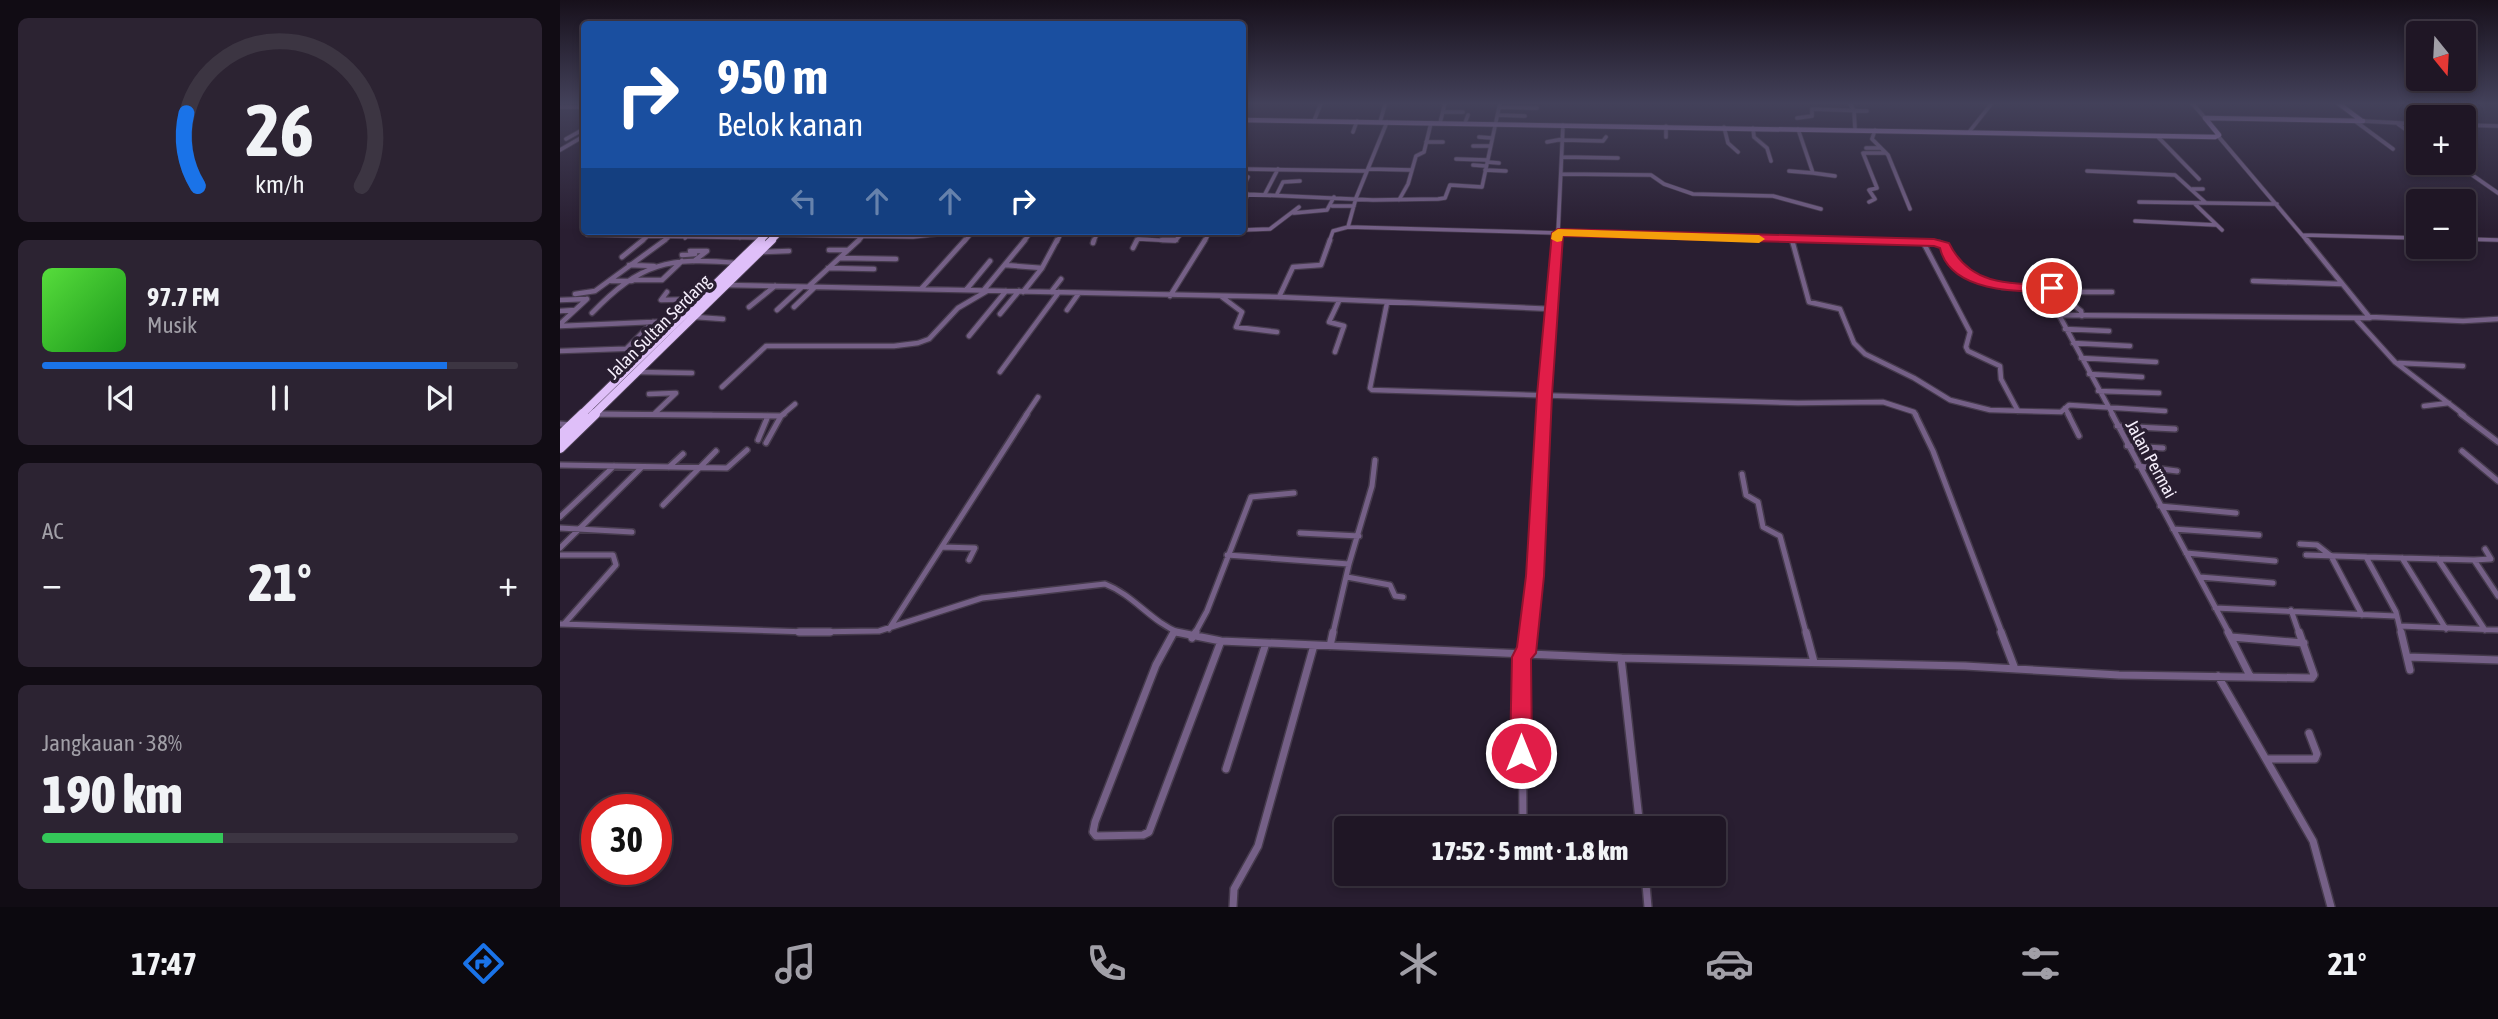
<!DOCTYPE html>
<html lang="id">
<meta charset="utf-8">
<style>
body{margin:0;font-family:"Asap Condensed",sans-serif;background:#2c2332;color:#f1f3f6;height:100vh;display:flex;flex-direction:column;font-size:26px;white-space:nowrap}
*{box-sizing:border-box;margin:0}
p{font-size:23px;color:#a19fa7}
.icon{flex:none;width:38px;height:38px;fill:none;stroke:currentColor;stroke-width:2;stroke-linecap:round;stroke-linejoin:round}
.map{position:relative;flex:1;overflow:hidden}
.details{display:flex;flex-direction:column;gap:18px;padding:18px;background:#110c14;width:560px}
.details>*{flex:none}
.hud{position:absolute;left:21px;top:21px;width:665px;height:214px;border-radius:7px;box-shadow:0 4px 10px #0003,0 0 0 2px #3c3542;background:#1a4fa0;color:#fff;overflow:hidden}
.needle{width:46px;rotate:162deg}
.fabs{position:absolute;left:1846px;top:21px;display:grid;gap:14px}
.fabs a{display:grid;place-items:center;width:70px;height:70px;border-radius:7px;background:#1f1625;box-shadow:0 4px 10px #0003,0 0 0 2px #3c3542;font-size:35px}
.speed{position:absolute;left:21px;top:794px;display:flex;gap:14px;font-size:35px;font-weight:700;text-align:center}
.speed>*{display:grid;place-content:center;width:91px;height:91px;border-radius:50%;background:#1f1625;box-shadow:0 4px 10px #0003,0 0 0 2px #3c3542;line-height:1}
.speed .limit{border:10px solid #d22;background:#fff;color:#111}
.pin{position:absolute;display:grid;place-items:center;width:60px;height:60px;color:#fff;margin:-30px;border:4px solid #fff;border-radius:50%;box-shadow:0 2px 7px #0007}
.me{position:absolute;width:77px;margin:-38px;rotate:0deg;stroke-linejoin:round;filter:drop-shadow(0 0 5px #0008)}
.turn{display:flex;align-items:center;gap:24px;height:147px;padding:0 21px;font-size:32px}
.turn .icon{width:91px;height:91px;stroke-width:2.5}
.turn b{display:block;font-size:49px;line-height:60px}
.lanes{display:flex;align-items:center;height:66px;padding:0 21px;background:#0003;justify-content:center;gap:35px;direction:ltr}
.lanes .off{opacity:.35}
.big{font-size:52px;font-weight:800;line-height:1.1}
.details .card{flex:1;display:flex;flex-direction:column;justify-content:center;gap:10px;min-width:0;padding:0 24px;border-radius:10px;background:#2c2332}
.details .dial{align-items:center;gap:0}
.dial svg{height:182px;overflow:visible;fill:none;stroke:#3c3542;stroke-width:7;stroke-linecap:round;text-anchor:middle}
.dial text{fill:#f1f3f6;stroke:none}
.song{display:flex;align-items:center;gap:21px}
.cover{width:84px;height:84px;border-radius:10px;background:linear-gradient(135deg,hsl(110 70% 55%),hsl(120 70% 35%))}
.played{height:7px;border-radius:4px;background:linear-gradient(90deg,#1a73e8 85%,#3c3542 85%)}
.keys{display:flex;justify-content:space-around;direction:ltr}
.heat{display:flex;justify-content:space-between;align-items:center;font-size:38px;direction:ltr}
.charge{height:10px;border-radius:5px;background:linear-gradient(90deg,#34c759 38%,#3c3542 0)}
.trip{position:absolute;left:774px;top:816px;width:392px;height:70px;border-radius:7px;background:#1f1625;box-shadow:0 4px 10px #0003,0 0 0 2px #3c3542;font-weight:800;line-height:70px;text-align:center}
.dock{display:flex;height:112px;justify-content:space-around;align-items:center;background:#0c090f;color:#a19fa7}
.dock .icon{width:49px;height:49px}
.dock .active{color:#1a73e8}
.dock b{font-size:32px;color:#f1f3f6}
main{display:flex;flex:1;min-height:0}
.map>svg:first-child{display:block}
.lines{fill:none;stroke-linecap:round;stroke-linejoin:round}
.street-far3-casing{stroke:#463b4d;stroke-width:5}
.street-far2-casing{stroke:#463b4d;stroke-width:7}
.street-far1-casing{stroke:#463b4d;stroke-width:8}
.street-casing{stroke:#463b4d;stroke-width:10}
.secondary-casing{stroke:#463b4d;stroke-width:6}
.highway-far2-casing{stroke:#463b4d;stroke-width:8}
.highway-far1-casing{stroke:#463b4d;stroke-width:10}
.highway-casing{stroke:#463b4d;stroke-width:12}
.street-far3{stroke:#756087;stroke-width:3.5}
.street-far2{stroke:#756087;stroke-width:4.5}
.street-far1{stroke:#756087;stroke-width:5}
.street{stroke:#756087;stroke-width:7}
.secondary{stroke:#a482c0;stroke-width:4.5}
.highway-far2{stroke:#dfbff9;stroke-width:6}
.highway-far1{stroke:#dfbff9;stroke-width:8}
.highway{stroke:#dfbff9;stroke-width:10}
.route{fill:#e11d48;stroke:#92132f;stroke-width:2}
.slow{fill:#f59e0b}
.labels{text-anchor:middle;stroke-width:7;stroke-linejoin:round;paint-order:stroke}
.street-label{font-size:18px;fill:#f5eefb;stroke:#291e31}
</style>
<main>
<section class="details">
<div class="card dial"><svg viewBox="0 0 100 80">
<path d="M14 69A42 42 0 1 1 86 69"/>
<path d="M14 69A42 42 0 0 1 9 37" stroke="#1a73e8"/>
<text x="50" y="56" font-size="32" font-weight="700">26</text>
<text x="50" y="72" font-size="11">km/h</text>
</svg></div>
<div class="card">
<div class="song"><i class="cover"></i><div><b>97.7 FM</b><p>Musik</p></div></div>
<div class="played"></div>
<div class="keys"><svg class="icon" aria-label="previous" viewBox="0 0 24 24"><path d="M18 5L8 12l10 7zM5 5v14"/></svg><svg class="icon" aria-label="pause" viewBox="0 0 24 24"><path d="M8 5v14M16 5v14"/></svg><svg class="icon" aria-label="next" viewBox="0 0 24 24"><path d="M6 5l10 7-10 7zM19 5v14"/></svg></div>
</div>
<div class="card"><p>AC</p>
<div class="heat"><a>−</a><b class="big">21°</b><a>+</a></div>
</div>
<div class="card"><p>Jangkauan · 38%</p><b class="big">190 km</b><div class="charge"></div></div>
</section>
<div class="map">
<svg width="1938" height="907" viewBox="0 0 1938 907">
<rect width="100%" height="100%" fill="#291e31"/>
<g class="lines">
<g class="street-far3-casing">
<path id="street-far3" d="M1289 103 1294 110 1295 129
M1632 103 1645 118
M0 107H24
M939 107 977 108
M883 112H903
M938 115 965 116
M1237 118 1252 116V109L1307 111
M754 121 761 103
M1795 121 1833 149
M1803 121 1858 124
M820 122 825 105
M880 123 885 103
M905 123 908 115
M1838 124 1858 138
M1904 125 1938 126
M1106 126V137
M1164 127 1168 143 1178 152
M1193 128 1194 137 1207 148 1211 161
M1238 129 1253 173 1275 176
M1315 130 1312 139 1328 155 1350 209
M793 132 797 121
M1409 132 1432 103
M1597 136 1639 179
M1658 136 1748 242
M919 137 932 138
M6 139 24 129
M1003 140 1043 141 1046 137
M866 142H883
M987 142 1003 139
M913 146H930
M1306 148H1321
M0 150 24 136
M1002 157 1058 158
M896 159 927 160
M927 162 939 163
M1895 163 1938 193
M913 165 926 166
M682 169 807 171
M808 169 852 170
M925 170 946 171
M1229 171 1253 173
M1527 171 1615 175 1646 203
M1001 174 1091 175 1104 184 1133 194 1213 196 1261 209
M682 176 688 177 682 189
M1632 189H1643
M682 194 813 200 878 199 885 198 890 185 922 187 940 103
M705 194 718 169
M717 194 723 182 740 181
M839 200 848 184 856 156 864 152 871 123
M1309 202 1315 199 1309 190 1317 188 1303 153H1325
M1579 202 1717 204
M1635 204 1662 230
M682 205 688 194
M772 206H794
M734 213 767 210 774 197
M1575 221 1656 225
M788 227 998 233 1003 125
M682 230 710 229 739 207
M30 231 27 235 202 238
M561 231 596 232
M642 231 647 237 644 242
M217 235 353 237 401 232 501 234 526 231
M1742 235 1858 238
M125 238 135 231
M180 238 190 231
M1904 239 1938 240
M81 242 87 237
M102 242 108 238
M297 242 309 231
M404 242 412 233
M463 242 470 234
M497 242 501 234
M533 242 539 231
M576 242 578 239 615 241 624 231
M769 242 773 231 788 227 796 198 827 122
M997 242 998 233 1343 242"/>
</g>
<g class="street-far2-casing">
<path id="street-far2" d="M602 240H616
M1232 240 1249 302 1280 309 1294 343 1305 354 1354 378 1390 400 1430 410 1501 412 1509 405 1605 411
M1276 240 1380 243 1387 248 1388 256 1410 276 1442 287 1492 288 1521 311 1522 316
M1363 242 1410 332 1406 347 1408 351 1440 366 1441 379 1458 411
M533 243 534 240
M573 248 577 240
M269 250H288
M130 251H147L134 261
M200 252 229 251
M122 255 135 254
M62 257 83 240
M280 258 336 259
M69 265 94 266
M445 265 482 268
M268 268 314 269
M73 280H102L122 261
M51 281H72
M1693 281 1782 284
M166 285 719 297 992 309
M248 287 299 240
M361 289 405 240
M406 290 430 261
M423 291 465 240
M107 292 101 300 139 299
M463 292 482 268 497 240
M491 292 501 279
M1499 292H1552
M15 294 35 291 105 240
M610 296 645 240
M662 297 682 312 676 327 717 332
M719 297 733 267 761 265 770 240
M0 300 27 299
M827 303 810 388 812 390 1238 403 1323 402 1354 412 1356 415
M189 307 215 286
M234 307 255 287
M217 310 242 287
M507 310 519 293
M0 311 15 310
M32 313C81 262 109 257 177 263
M440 314 459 291
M135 317 163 319
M1810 317 1903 321 1938 319
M1796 319 1835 362 1904 415
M0 324 27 299
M0 326 116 321
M1505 329 1549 331
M409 336 446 291
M1513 343 1570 346
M67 348 93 322
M0 351 88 348
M775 352 784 326 769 322 779 301
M1521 358 1596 362
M1839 363 1903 366
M79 372 132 373
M440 372 499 292
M1529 374 1582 377
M162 387 206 346H334L358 343 369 339 398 308 427 291
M1538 391 1599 393
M89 394 116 393 94 414
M1864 406 1889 403
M1505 408 1509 415
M36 414 152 415
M222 415 235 404
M466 415 478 397
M983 415 997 240
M1553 415 1499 315 1810 318 1747 240"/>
</g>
<g class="street-far1-casing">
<path id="street-far1" d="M36 414 221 416 224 414
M1355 414 1373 451 1442 633
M1508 414 1519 436
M1552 414 1669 633
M1901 414 1938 442
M0 424 12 425
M1557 426 1615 429
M198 440 208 416
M206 443 221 416
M1567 446 1603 448
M1902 451 1938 481
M0 465 167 468 187 450
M1578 466 1617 471
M109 467 123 454
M1182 474 1186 495 1198 502 1203 527 1220 536 1246 633
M103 505 156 451
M1600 506 1676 513
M0 517 54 466
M0 528 72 532
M1613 529 1699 535
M740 533 799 536
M1740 544 1757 545 1771 556 1802 615
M382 547 415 548 409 560
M0 548 82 467
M1626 553 1715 561
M0 555H53L56 565 4 624
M667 555 789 564
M1746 555 1806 557 1836 612 1841 633
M1806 557 1914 560 1938 596
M1842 558 1886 629
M1878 559 1925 630
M1914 560 1931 559 1925 549
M787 577 830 585 835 596 843 597
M1640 577 1713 583
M1655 608 1836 616
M1731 610 1739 633
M0 624 248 632 319 631 422 598 545 584C574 595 591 622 620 633
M1840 626 1938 630
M329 629 467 414
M613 633 614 631
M635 633 647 611 691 497 734 493
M773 633 789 564 812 486 815 460
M968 633 975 575 983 414"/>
</g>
<g class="street-casing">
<path id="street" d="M239 632H270
M614 632 596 665 535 822 533 832 536 836 583 835 589 832 661 641
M616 632 661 641 1061 658 1405 666 1559 675 1752 678 1754 675 1739 632
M1246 632 1254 662
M1441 632 1455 669
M1668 632 1690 676
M1841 632 1850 670
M1671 637 1744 643
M632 638 636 632
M770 646 773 632
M962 653 963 828
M966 653 968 632
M1847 657 1938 660
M1061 658 1080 828
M1658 676 1753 841 1771 907
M1706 759H1755L1757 754 1749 733
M666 769 706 643
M1085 873 1088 907
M673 907 674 889 698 846 754 645"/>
</g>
<g class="secondary-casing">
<path id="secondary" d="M1778 103 1802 121
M682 120 1655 137 1659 135 1645 118 1803 121"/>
</g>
<g class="highway-far2-casing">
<path id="highway-far2" d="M199 242 210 231
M210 242 221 231"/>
</g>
<g class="highway-far1-casing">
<path id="highway-far1" d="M21 415 201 240
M33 415 212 240"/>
</g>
<g class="highway-casing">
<path id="highway" d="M0 436 23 414
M0 448 35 414"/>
</g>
<use href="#street-far3" class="street-far3"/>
<use href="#street-far2" class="street-far2"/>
<use href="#street-far1" class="street-far1"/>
<use href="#street" class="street"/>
<use href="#secondary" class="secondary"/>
<use href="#highway-far2" class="highway-far2"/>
<use href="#highway-far1" class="highway-far1"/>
<use href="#highway" class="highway"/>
</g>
<linearGradient id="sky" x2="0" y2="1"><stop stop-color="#17101b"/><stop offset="0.45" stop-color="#43415a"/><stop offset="1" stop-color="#43415a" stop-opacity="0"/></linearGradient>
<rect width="1938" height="230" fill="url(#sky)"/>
<path class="route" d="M998 229 1374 239 1389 243C1410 286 1450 284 1492 284L1499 288 1492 292C1457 292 1390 292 1380 248L1374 246 1003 236 992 395 984 576 976 653 971 659 972 753 969 759 961 762 954 759 950 753 952 657 957 647 966 576 977 395 992 233Z"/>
<path class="slow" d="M998 229 1199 235 1205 239 1199 243 1003 236 1002 241 997 242 991 239 992 233Z"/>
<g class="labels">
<g class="street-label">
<text transform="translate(99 327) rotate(-45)" y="6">Jalan Sultan Serdang</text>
<text transform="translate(1591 459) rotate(61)" y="6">Jalan Permai</text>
</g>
</g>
</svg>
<div class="fabs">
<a><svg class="needle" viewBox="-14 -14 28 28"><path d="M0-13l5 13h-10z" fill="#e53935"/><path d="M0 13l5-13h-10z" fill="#a19fa7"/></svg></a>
<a>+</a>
<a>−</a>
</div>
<div class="speed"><div class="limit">30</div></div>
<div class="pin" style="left:1492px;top:288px;background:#d93025"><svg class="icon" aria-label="arrive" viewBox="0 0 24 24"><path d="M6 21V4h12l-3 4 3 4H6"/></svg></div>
<svg class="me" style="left:961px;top:753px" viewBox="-20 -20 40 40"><circle r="17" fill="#e11d48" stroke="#fff" stroke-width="3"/><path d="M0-11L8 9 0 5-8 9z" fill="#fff"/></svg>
<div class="trip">17:52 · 5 mnt · 1.8 km</div>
<div class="hud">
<div class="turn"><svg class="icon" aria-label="right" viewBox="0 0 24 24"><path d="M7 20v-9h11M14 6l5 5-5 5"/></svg><div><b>950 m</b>Belok kanan</div></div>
<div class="lanes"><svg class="icon off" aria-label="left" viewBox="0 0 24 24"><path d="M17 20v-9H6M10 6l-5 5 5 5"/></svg><svg class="icon off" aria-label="ahead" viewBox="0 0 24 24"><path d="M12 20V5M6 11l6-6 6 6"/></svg><svg class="icon off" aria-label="ahead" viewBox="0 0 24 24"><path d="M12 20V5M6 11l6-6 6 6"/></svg><svg class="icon" aria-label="right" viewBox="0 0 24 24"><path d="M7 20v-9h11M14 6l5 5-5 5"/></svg></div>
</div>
</div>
</main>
<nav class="dock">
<b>17:47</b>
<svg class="icon active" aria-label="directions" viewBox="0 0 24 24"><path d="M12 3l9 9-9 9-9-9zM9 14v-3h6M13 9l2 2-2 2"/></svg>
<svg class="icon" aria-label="music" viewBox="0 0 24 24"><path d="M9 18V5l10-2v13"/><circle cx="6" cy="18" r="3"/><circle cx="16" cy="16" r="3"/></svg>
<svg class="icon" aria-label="phone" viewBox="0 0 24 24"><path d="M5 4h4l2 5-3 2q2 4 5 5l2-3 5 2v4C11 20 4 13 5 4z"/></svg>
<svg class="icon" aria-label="climate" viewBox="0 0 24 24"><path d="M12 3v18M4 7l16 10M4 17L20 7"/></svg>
<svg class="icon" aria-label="car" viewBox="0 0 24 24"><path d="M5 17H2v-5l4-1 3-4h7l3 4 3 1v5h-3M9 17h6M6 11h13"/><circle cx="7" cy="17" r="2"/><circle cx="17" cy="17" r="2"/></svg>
<svg class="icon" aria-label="filters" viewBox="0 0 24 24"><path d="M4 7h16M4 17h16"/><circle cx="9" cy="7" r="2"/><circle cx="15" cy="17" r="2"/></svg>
<b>21°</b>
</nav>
